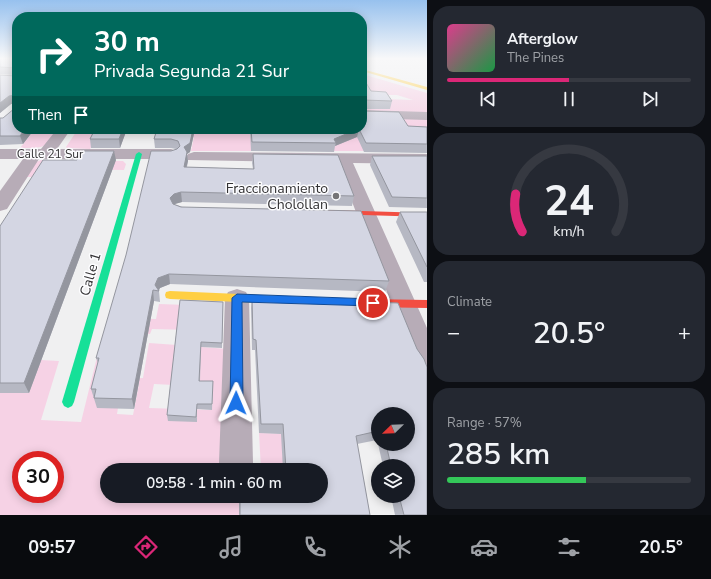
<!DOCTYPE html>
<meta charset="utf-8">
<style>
body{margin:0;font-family:"Nunito Sans",sans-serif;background:#242831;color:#f1f3f6;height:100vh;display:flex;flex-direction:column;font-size:15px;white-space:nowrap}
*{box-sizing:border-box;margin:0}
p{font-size:13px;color:#9ea1a6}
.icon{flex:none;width:22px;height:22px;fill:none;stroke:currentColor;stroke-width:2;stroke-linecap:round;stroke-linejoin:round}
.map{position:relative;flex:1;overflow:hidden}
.details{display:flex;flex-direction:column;gap:6px;padding:6px;background:#0d0f14;width:284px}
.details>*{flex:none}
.top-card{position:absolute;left:12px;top:12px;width:355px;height:122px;border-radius:16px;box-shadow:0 2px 10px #0003;background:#00695c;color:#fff;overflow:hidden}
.needle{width:26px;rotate:247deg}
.fabs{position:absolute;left:371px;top:407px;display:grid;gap:8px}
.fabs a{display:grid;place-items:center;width:44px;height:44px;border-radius:50%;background:#171b24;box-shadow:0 2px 10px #0003;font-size:20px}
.speed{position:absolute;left:12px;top:451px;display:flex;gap:8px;font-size:20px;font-weight:700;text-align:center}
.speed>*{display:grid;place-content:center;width:52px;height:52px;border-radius:50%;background:#171b24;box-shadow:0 2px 10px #0003;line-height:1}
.speed .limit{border:6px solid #d22;background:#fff;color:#111}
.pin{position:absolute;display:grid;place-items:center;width:34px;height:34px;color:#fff;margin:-17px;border:2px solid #fff;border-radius:50%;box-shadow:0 1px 4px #0007}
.me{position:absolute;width:44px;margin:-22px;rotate:1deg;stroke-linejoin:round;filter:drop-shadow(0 0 3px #0008)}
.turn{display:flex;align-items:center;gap:14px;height:84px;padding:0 16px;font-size:18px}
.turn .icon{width:52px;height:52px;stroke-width:2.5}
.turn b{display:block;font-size:28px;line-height:34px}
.then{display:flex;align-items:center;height:38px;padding:0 16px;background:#0003;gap:8px;font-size:15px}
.big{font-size:30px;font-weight:600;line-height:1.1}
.details .tile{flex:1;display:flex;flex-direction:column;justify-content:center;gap:6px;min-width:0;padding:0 14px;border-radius:16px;background:#242831}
.details .dial{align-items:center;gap:0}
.dial svg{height:104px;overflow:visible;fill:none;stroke:#363941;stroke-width:7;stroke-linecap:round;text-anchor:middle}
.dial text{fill:#f1f3f6;stroke:none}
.song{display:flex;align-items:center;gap:12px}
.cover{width:48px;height:48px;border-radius:6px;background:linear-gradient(135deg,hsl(330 70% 55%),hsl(140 70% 35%))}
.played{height:4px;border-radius:2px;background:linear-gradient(90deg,#db2777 50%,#363941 50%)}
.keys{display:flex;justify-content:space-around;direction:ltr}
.heat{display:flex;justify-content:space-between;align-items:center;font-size:22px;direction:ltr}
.charge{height:6px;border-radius:3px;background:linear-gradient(90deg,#34c759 57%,#363941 0)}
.trip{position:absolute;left:100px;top:463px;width:228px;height:40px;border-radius:20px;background:#171b24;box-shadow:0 2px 10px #0003;font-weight:600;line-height:40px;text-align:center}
.dock{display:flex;height:64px;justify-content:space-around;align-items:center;background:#090b0e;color:#9ea1a6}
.dock .icon{width:28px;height:28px}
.dock .current{color:#db2777}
.dock b{font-size:18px;color:#f1f3f6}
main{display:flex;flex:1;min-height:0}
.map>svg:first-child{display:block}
.green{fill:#f6d2e5;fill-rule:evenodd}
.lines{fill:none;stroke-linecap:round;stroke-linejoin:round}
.street{fill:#b7acb7;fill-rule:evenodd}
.fast{fill:#16e098;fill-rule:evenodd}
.slow{fill:#ffcf43;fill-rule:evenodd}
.jam{fill:#f24e42;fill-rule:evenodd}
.wall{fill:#b6b8c3}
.shaded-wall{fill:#94969f}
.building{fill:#d4d6e3;stroke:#94969f}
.route{fill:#1a73e8;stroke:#114b97}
.poi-dot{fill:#757476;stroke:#fdfdff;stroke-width:1.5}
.labels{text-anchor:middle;stroke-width:3;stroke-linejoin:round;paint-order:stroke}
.far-street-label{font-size:12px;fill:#333234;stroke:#fdfdff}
.poi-label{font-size:14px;fill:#333234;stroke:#fdfdff;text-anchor:end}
.street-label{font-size:14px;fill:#333234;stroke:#fdfdff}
</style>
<main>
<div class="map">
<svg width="427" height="515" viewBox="0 0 427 515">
<rect width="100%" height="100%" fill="#f0f0f1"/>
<path class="green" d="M362 74 427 93V113L362 111V106L384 99 413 100 397 95H367L362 88Z
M362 117 427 119V136L365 151H334L250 131 252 151H191L194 137 184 129H362Z
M0 126 17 129H59C44 149 45 148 20 148L31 134Z
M78 129H102L90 149 67 148 66 147Z
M41 160 123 161 126 164 124 170 48 169 40 177H26L36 162Z
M159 304 187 305 193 330 152 329 150 334H129L122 379 143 378 149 343 177 345 200 354 201 347 228 349 225 470H107V496H239V515H0V393H29L41 360 59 361 41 420 81 422 97 357 114 318 156 319ZM139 384 133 415 117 414 118 408 95 399ZM154 384 213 387 212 410 149 408ZM21 460H55V494H21Z
M259 433 298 434 283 470H261Z"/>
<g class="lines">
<path class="street" d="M362 110 427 112V120L362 118Z
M57 129H71L57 149H171L177 151 179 154 177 157 171 159H39L7 209 0 211V191L23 159H0V149H41Z
M194 152 427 154V164L353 163 427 328V371L417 367 413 359 337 163 188 160 186 157 188 154Z
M237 289 246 292 249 298 253 463 250 470H222L219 463 225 298 228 292Z"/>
<path class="fast" d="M139 152 142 154 74 402 72 406 68 408 64 406 62 402 136 154Z"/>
<path class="slow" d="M362 69 427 87V90L362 71Z
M170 291 282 296 286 297 287 300 286 303 282 304 170 299 166 298 165 295 166 292Z"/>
<path class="jam" d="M329 210 427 213V217L332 214H329L328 212Z
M368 299 427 300V308L368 307 364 306 363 303 364 300Z"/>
</g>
<path class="wall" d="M0 58H17L33 131 23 144 0 145V118H3L15 108V103L11 104 0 113V75L16 76V75L0 74Z
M362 81 371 91 392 101 390 109H363V111L408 126 427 127V153L364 152 357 137 335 146 334 152 251 151 250 129H245H362Z
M95 129H127L120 148H91L90 139Z
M157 129H195L190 152 187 154 188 161 187 167 253 169 252 163 253 154 354 196 352 206 182 202 174 204 389 281 385 292 170 284 160 288 159 291 160 302 154 301 134 409 97 408 91 389 98 363 96 358 171 151 176 149 171 148H155L154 139Z
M372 156H427V208L389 207 370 165Z
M116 160 29 393H0V226Z
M400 212H427V282H424L396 222Z
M252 298 398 303 427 515H395L391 496H408V466H383L378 444H408L378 414V444L377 440 357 444 370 515H239V496H321V470H283L281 434 259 433 255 350H252L251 308Z
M180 300 223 302 222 348 201 347 200 381H213L212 410 197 409V422L168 421 167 415Z"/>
<path class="shaded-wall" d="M16 95 17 103 11 104 0 113V103L9 96Z
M25 129H54L33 131 23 144 20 136Z
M123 129H127L120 148 119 139Z
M193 129H195L190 152 187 154 188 161 184 176V147Z
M358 129H359L357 137 335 146 336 143 334 139Z
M114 151 116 160 29 393 24 383Z
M181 192 182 202 175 204 171 208 170 198 174 194Z
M169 274 170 284 160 288 158 291 155 285 158 278Z
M153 290 154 301 134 409 132 399Z"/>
<path class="building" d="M0 58H17V129H25L20 136H0V118H3L15 108 16 95 9 96 0 103V75L16 76V68L0 67Z
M362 81H365L371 91 386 92 392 101 364 100 363 111 399 112 408 126 427 127V144L366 143 359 129H362Z
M95 129H123L119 139H90Z
M157 129H193L190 143 184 147 187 152 184 167 254 169 253 154 338 155 354 196 181 192 174 194 170 198 173 204 181 207 361 211 389 281 169 274 158 278 155 285 159 291 153 290 132 399 94 398 96 389H91L99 358H96L126 255 151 151H171L177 149 180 146 178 141 171 139H154Z
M251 129H358L334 139 336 143 252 142Z
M82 151H114L24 383H0V226L43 160H77Z
M372 156H427V198L392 197Z
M400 212H427V267Z
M252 298 398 303 417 349 424 359 427 367V515H404L399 496H408V466H391L386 444H408V414H378V431L356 436 370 515H240V496H321V470H286L283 424H261L256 340 253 339Z
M180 300 223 302 222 343 201 342 199 381H213L212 404H197L196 417 167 415Z"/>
<linearGradient id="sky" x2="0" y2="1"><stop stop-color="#97c1ee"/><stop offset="0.45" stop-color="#f8f8f9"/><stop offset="1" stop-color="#f8f8f9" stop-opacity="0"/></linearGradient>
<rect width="427" height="130" fill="url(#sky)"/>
<path class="route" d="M237 294 373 299 378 303 373 306 242 302 243 403 241 407 236 408 232 407 230 403 232 298Z"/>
<circle class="poi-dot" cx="336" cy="196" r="4"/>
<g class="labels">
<g class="far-street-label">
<text x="50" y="158">Calle 21 Sur</text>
</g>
<g class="poi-label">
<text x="328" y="193">Fraccionamiento<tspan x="328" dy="16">Cholollan</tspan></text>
</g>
<g class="street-label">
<text transform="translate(90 274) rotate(-74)" y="5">Calle 1</text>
</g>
</g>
</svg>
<div class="fabs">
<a><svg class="needle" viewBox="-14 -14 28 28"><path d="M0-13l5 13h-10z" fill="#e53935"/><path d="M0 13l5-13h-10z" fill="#9ea1a6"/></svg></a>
<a><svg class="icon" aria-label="layers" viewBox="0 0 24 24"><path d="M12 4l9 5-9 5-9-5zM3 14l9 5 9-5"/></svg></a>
</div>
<div class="speed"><div class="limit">30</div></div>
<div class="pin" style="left:373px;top:303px;background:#d93025"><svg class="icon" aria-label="arrive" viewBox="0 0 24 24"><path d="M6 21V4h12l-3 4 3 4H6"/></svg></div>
<svg class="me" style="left:236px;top:403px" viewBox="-20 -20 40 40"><path d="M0-17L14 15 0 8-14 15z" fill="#1a73e8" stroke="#fff" stroke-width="4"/></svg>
<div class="trip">09:58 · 1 min · 60 m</div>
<div class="top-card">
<div class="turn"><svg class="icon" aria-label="right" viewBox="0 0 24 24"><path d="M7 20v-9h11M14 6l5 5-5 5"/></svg><div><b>30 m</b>Privada Segunda 21 Sur</div></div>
<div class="then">Then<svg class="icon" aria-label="arrive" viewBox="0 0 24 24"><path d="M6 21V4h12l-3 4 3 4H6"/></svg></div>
</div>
</div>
<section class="details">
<div class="tile">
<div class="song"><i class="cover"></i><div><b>Afterglow</b><p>The Pines</p></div></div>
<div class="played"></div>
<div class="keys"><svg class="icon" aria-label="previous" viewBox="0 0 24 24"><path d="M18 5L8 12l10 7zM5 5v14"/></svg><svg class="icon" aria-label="pause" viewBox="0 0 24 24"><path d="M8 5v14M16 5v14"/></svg><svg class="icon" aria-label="next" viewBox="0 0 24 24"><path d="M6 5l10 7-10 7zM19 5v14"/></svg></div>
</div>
<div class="tile dial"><svg viewBox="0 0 100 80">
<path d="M14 69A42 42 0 1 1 86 69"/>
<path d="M14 69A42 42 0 0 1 9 40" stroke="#db2777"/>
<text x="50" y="56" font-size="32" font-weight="700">24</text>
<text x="50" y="72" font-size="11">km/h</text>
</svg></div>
<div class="tile"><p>Climate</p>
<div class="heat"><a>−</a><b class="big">20.5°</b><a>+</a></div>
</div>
<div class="tile"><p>Range · 57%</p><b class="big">285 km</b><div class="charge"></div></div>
</section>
</main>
<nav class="dock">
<b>09:57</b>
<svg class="icon current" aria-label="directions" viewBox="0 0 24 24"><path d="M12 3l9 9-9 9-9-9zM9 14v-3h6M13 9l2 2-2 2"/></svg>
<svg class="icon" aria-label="music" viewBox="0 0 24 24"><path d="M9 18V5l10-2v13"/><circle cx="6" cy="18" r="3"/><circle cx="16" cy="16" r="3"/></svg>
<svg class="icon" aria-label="phone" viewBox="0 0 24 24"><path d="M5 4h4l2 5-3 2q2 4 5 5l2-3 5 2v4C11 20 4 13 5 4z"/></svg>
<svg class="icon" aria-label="climate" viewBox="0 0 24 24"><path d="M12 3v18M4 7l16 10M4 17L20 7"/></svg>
<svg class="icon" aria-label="car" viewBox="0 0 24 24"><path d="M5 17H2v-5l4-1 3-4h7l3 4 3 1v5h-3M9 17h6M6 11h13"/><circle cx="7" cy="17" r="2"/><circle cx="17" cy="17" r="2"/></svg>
<svg class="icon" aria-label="filters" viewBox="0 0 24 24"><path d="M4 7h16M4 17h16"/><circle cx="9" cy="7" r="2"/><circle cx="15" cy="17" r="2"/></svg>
<b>20.5°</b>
</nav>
